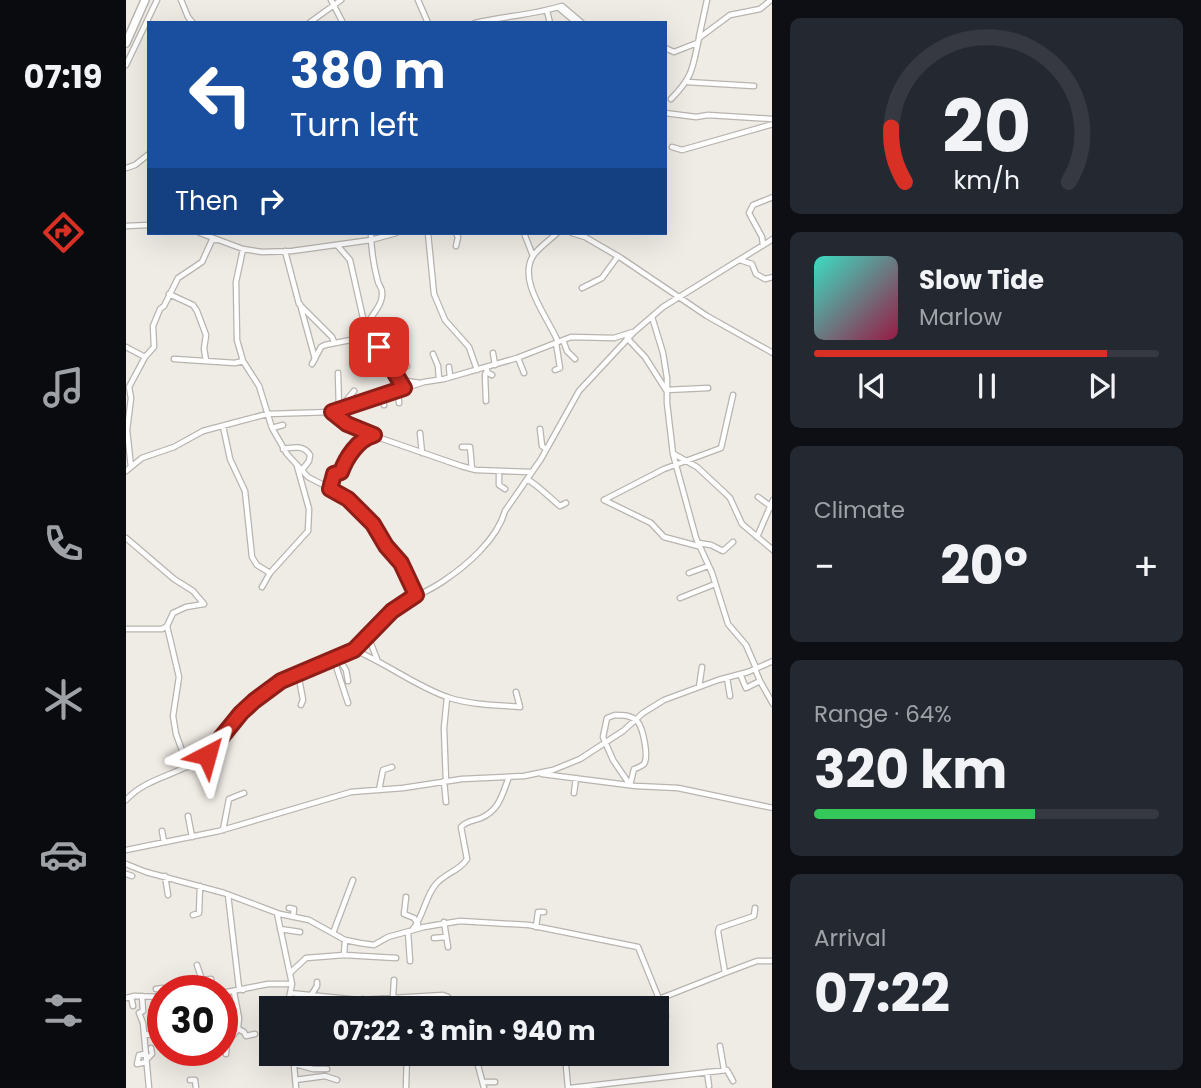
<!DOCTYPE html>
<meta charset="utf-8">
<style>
body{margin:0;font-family:Poppins,sans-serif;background:#242831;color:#f1f3f6;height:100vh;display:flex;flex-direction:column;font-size:26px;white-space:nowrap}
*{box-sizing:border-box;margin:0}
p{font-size:23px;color:#9ea1a6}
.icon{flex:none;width:38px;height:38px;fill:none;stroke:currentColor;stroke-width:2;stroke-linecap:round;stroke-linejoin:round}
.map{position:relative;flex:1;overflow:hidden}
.side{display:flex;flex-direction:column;gap:18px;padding:18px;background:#0d0f14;width:429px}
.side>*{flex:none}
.top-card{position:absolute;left:21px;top:21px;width:520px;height:214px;border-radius:0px;box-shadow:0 7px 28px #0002;background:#1a4fa0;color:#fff;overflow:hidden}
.speed{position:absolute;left:21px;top:975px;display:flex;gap:14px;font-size:35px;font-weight:700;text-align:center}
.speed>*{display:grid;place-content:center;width:91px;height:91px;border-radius:50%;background:#171b24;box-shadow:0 7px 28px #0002;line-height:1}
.speed .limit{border:10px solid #d22;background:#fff;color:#111}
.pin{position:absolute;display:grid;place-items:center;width:60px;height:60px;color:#fff;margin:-30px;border-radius:14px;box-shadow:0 4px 10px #0006}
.me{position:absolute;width:77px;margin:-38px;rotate:39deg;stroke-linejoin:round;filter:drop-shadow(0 0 5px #0008)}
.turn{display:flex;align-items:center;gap:24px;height:147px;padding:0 28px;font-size:32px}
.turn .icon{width:91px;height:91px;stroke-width:2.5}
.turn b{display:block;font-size:49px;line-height:60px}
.then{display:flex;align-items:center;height:66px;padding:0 28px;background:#0003;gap:14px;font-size:26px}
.big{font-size:52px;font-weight:700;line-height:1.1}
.side .widget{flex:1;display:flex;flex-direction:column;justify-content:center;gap:10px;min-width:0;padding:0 24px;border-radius:10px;background:#242831}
.side .dial{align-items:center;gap:0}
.dial svg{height:182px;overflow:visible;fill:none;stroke:#363941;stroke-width:7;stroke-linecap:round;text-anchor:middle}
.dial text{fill:#f1f3f6;stroke:none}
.song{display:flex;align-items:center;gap:21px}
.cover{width:84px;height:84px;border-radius:10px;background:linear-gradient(135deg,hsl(170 70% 55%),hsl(340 70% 35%))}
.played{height:7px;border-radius:4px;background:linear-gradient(90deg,#d93025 85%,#363941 85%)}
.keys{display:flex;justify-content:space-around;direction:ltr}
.heat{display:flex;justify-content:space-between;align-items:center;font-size:38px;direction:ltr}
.charge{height:10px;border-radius:5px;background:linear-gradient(90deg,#34c759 64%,#363941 0)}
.trip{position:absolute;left:133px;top:996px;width:410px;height:70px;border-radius:0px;background:#171b24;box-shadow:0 7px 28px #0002;font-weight:700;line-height:70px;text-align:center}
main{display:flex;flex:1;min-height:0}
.tabs{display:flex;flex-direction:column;width:126px;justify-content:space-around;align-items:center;background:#090b0e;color:#9ea1a6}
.tabs .icon{width:49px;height:49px}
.tabs .on{color:#d93025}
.tabs b{font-size:32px;color:#f1f3f6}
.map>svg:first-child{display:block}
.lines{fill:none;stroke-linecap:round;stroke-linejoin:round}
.street-casing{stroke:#b8b4af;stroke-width:7}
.highway-casing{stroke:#b8b4af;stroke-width:10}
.street{stroke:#fff;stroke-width:4.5}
.highway{stroke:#fff;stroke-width:7}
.route-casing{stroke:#8d1f18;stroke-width:18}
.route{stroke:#d93025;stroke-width:12}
</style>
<main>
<nav class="tabs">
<b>07:19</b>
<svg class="icon on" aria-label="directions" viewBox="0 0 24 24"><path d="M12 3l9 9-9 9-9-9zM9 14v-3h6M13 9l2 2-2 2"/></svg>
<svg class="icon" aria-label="music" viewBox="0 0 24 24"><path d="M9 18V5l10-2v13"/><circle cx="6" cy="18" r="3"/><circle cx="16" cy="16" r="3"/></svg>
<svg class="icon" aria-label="phone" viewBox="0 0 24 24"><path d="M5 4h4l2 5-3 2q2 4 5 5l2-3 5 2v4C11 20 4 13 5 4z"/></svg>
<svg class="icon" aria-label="climate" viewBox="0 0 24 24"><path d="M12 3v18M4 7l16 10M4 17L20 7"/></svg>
<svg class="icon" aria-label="car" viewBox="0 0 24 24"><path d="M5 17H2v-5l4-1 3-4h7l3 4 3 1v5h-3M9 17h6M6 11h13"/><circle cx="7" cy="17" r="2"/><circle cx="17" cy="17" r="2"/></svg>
<svg class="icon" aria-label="filters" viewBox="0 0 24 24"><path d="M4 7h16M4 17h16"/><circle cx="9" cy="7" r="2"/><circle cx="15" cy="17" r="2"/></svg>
</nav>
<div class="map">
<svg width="647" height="1088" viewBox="0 0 647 1088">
<rect width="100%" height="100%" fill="#efebe5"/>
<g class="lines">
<g class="street-casing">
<path id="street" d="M55 0 62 17 67 23
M205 0 217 23
M292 0 302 23
M433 8 451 23
M421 11 424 23
M183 23 215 0
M349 23C379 16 407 15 436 6L456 23
M573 37 581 0
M539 48 548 52 571 43
M0 65 31 0
M561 82 628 86
M545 99C568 75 566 69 573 38L604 15 634 9 645 0
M539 113 570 117 582 115 647 119
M546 147 556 150 647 124
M0 168 9 165 23 154
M0 226 23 225
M74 233 117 249 136 252 166 251 245 240 270 233
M245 233C245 248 248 267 252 282 253 285 256 288 256 292 258 309 237 318 240 337L249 342 278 388
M302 233 308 294 319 320 343 347 351 370
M330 233 332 237 330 246
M398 233 407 256
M431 233C424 240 413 247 407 256 391 281 423 319 432 342
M446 233 459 237 495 258 581 316 647 353
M211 245 224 260 239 327
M637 245 636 237 623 213 627 205 647 197
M117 249 110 282 111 340 117 361 133 386 146 428 161 454 182 477 215 494 247 525 260 546 275 563 290 595
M159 251 173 304 206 337 208 342
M614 260 626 264 630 274 639 279 647 277
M456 288 476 278 492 256
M43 294 67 305 71 311 80 335 78 349 80 360
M174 304 189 359
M526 317 537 353 541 378V403L547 454 570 538 586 573 602 624 620 645 630 668
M501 338 519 357 540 390 582 388
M437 340 441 351 449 359
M0 347 19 357
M367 353 369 365
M307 354 312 366 313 379
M392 358 398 373
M48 359 109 363 117 361
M186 364 195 347 199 345 240 337
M323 367 324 377
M360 368 362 373 366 375
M429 370 434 368 430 343
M212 373 213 409
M274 380 294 383
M273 381 278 367 281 366
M272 390 273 403
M256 395 258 405
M360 401 359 375 361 370
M219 407V402L228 391
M206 412 231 430 335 466 350 470 405 472
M97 426 104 459 119 491 126 557 131 565 144 573
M146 428 157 425
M414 429 416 446 420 449
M294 433 296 453
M336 447H344L346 469
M157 449C168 447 178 445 184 455L183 461 176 470
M548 454 571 467 599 493 604 498 616 524 647 550
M5 467 1 430 5 398 3 387 19 357 28 347 27 326 34 309 38 306 52 278 76 262 86 240H91
M0 471 16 458 48 447 77 431 141 414 206 412 298 382 318 379 391 358 445 337 488 338 507 332
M373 471V485L379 489
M401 479C414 487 423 497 434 506L440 503
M204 489 208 474 215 472C220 458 232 440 247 435
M632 497 647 508
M478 500 538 469 595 448 607 395
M478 500 525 523 538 537 572 546
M631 537 647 500
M0 538 48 579 67 591 78 604 60 607 47 613 41 626 36 629H0
M573 543 585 545 597 551 607 542
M563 573 582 566
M136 587 144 573 182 531 183 509 171 466
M554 598 589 584
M41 626 53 677 47 716 50 734 62 767
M242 636 251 659
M228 650C261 663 290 687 324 698 346 705 371 705 394 707L390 692
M212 658 220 670 222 681
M208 660 222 703
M172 673 177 700 175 705
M614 674 620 688 634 681 629 669
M601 678 604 696
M634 681 647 704
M573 687 576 667
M489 715C497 715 505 715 511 721 517 727 523 757 518 764 517 765 510 769 508 769L504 785 487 760 477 737 481 718Z
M416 774 510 786 552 788 647 808
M318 781 320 802
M320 781 318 728 321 698
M253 790 257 770 266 767
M448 793 450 778
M0 800C21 777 53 775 78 757 92 747 102 729 113 716 123 703 139 690 154 681 176 667 206 666 228 650 242 640 251 623 265 612 280 599 300 593 316 582 340 566 371 540 379 511L415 459 453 391 508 332 537 307 647 239
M62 816 66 837
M97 830 103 799 118 793
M36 831 38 842
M0 850 93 831 225 792 277 788 336 779 398 776 427 770 454 759 497 731 517 713 538 700 592 680 622 672 647 661
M0 864 20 872 98 893 154 914 183 920 219 940 234 943 248 945 262 937 298 927 334 921 403 925 512 947 540 1016 539 1020 530 1022
M0 874 6 876
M39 876 42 895
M102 895 113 988 117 990
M280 897 278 914 288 918 292 924
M163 908 168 909 167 917
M151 913 166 984 161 1008
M67 915 73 913 74 886
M318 922 322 947
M410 927 412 912H418
M154 929 174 932
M287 929C298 915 299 897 310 884 319 873 334 871 341 859L335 827C340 821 347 821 355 818 374 810 376 794 383 777
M282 932 284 961
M207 933 227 880
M308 938 320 937
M218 955 270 958
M71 965 76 980 85 979 87 990
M164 973 180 958 218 955 219 940
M599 973 631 961H647
M30 989 37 988 40 990
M108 992 113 1018 112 1029 118 1032 120 1036 129 1034
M96 993 142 984H166
M98 993 101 1005
M164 993 233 1000 317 995 322 997 328 1008
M16 996 17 1011 13 1013 17 1023 23 1088
M5 997 7 1006
M30 997 32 1005 35 1007
M184 997 191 986V982
M267 997 268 980
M268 997 269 1008
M0 998 8 996 37 997
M237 999 239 1008
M533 999 599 973 592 932 593 928 628 916 629 908
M99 1012 112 1015
M19 1034 32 1036
M594 1046 598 1070
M19 1054 13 1055 11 1064 20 1062
M100 1054 101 1043 112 1029
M167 1054 170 1088
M349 1054 358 1088
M439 1054 442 1088
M495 1054V1056
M439 1057 461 1054
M21 1059 26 1054 25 1048
M169 1064 187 1069H201
M581 1072 583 1086
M64 1080H69L70 1088
M169 1080 199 1076 211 1080
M357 1082H369
M280 1088 281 1054
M444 1088 601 1070 607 1081"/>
</g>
<g class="highway-casing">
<path id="highway" d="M0 43 19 0"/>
</g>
<use href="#street" class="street"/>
<use href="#highway" class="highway"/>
</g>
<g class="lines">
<g class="route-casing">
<path id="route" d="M81 755 115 713 128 701 155 681 228 650 266 611 290 595 275 563 260 546 247 524 222 499 204 489 208 474 215 472C220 458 232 439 248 435L221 424 206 412 278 388 253 347"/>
</g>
<use href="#route" class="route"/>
</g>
</svg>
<div class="speed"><div class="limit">30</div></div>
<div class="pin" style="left:253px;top:347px;background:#d93025"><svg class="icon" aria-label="arrive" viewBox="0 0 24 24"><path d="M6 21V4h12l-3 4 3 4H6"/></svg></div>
<svg class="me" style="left:81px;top:755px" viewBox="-20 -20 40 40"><path d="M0-17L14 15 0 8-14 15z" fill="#d93025" stroke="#fff" stroke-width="4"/></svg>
<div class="trip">07:22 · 3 min · 940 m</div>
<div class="top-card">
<div class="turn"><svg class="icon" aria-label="left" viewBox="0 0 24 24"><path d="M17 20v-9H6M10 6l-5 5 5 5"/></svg><div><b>380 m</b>Turn left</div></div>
<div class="then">Then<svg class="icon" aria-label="right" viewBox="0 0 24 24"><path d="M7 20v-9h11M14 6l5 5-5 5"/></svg></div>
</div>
</div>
<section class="side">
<div class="widget dial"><svg viewBox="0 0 100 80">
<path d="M14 69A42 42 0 1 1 86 69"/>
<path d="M14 69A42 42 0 0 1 8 45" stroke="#d93025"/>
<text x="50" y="56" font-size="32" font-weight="700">20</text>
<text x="50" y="72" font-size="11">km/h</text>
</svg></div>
<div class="widget">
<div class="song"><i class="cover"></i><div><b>Slow Tide</b><p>Marlow</p></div></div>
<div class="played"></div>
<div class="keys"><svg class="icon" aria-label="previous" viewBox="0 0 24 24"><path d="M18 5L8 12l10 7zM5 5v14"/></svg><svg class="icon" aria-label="pause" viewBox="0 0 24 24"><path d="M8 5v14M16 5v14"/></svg><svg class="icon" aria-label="next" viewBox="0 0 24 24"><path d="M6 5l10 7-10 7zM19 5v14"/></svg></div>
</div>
<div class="widget"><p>Climate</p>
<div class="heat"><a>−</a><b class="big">20°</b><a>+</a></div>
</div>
<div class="widget"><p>Range · 64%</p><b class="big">320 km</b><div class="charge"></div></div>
<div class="widget"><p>Arrival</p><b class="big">07:22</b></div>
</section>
</main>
